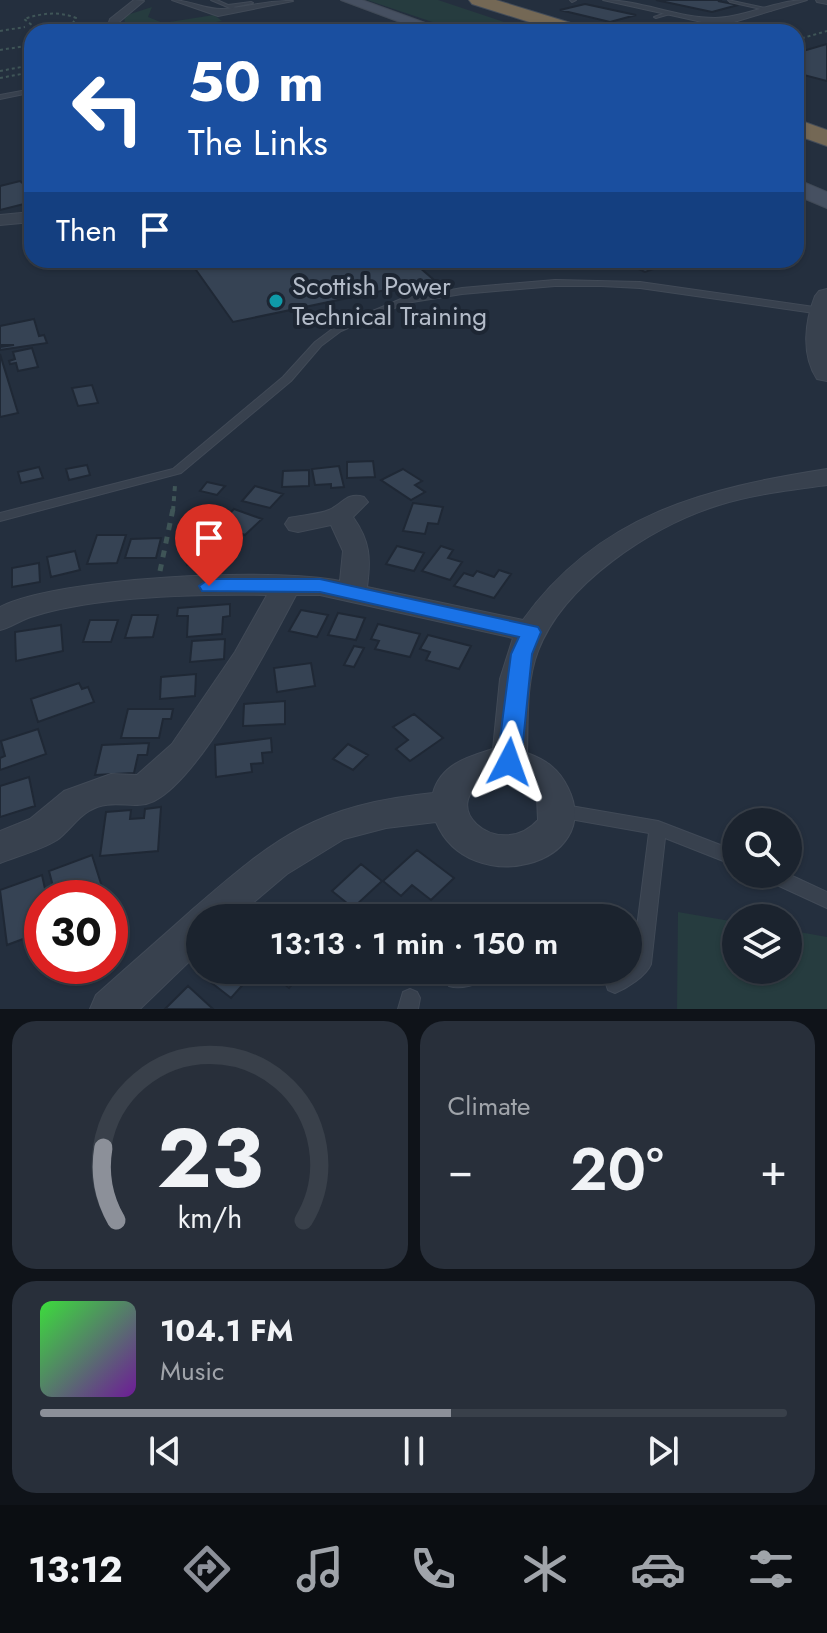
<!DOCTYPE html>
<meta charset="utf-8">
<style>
body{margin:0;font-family:Jost,sans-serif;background:#282f3a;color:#f1f3f6;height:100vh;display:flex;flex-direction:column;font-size:30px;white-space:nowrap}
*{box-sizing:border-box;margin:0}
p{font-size:26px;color:#a0a4aa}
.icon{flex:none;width:44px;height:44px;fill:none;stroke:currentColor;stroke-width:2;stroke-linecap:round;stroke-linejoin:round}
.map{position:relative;height:1009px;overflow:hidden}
.side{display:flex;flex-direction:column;gap:12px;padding:12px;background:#0f1319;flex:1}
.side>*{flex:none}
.banner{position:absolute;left:24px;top:24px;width:780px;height:244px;border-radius:24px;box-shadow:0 2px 6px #0004,0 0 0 2px #39404a;background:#1a4fa0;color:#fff;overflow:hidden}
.fabs{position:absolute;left:722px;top:808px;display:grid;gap:16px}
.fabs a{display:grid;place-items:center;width:80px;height:80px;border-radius:50%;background:#1b232e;box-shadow:0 2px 6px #0004,0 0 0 2px #39404a;font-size:40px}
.speed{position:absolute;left:24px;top:880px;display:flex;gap:16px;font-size:40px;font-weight:700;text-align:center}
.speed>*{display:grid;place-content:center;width:104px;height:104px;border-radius:50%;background:#1b232e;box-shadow:0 2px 6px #0004,0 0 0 2px #39404a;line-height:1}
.speed .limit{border:12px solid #d22;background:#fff;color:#111}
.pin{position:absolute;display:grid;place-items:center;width:68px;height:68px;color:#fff;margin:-82px -34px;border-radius:50% 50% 50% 0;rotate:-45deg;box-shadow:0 0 8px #0007}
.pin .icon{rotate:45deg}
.me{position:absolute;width:88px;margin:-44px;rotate:4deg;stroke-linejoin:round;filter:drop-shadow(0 0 6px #0008)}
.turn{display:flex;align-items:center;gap:28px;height:168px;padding:0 32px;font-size:36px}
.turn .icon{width:104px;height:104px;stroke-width:2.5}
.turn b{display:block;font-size:56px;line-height:68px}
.then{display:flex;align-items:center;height:76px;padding:0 32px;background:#0003;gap:16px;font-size:30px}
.big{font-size:60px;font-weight:600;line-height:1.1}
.side .card{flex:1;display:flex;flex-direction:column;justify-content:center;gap:12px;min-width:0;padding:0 28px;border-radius:24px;background:#282f3a}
.side .dial{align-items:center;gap:0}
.dial svg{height:208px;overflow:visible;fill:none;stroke:#39404a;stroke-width:7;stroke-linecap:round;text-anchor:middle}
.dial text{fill:#f1f3f6;stroke:none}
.song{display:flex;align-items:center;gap:24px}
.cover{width:96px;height:96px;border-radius:12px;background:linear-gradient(135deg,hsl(120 70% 55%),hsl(280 70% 35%))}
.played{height:8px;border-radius:4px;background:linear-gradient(90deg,#8c9099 55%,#39404a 55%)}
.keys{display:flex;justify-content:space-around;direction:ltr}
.heat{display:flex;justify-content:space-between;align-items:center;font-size:44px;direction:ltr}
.side .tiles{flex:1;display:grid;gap:12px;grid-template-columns:1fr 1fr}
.card:last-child{grid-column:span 2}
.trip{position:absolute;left:186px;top:904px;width:456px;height:80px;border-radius:40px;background:#1b232e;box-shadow:0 2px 6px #0004,0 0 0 2px #39404a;font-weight:600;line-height:80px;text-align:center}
.tabs{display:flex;height:128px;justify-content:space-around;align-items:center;background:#0b0e12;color:#a0a4aa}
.tabs .icon{width:56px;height:56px}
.tabs .current{color:#8c9099}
.tabs b{font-size:36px;color:#f1f3f6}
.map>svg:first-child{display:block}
.green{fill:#263c3f}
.building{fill:#364354;stroke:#1f2835;stroke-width:2}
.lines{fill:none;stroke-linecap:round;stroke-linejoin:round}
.service-casing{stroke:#414a57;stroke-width:2}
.minor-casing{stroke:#414a57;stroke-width:2}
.tertiary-casing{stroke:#414a57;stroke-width:2}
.secondary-casing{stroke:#414a57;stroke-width:2}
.motorway-casing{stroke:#434c59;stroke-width:2}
.path-far2{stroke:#3f5557;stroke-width:2;stroke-dasharray:3 3;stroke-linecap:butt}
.path-far1{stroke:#3f5557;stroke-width:4;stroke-dasharray:5 5;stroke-linecap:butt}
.path{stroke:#3f5557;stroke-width:5;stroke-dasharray:7 7;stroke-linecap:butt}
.service{fill:#38414e;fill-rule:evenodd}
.minor{fill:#38414e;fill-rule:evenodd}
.tertiary{fill:#38414e;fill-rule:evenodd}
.secondary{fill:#465061;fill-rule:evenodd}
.motorway{fill:#746855;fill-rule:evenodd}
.route{fill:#1a73e8;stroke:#114b97;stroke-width:2}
.culture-dot{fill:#0f9aa8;stroke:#1d2633;stroke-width:3}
.labels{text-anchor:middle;stroke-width:8;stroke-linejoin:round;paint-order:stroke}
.far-poi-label{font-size:26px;fill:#b4bcc9;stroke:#1d2633;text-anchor:start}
</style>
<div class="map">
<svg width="827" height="1009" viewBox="0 0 827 1009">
<rect width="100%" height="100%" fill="#242f3e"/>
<path class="green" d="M367 0H438L534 32H462Z
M152 7 148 17 163 23 214 15 222 21 159 32H126L124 16Z
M678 912 736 922V970H788V930L827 937V1009H677Z"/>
<path class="building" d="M656 0H722L718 1 738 5 712 12Z
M585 4 636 15 610 22 560 10Z
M827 44V81L796 73V53Z
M20 181 32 191V202L0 210V186Z
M189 260H411L434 280 233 322Z
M619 260H699L683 266 673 262 645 272Z
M34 319 39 336 44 335 47 343 0 350V347L14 345H0V326Z
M32 348 38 367 18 371 16 363 10 364 9 361 15 359 13 352Z
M0 354 18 413 0 417Z
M92 385 98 403 78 406 72 388Z
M373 461 375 477 347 478V462Z
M87 465 90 475 69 480 66 469Z
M339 466 344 487 331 488V484L315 485 312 469Z
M39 467 43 478 21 483 18 472Z
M403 469 422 481 415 485 425 492 411 500 381 480Z
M309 470V486L282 487 283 471Z
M207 482 225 486 217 495 200 491Z
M255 486 283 494 270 508 242 501Z
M413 503 443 507 438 524 428 523 425 534 403 531Z
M234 509 262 519 245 535 218 525Z
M219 533 226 553 187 565 180 541Z
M97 535H126L117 563 87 564Z
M161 538 156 558H125L131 539Z
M397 546 424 553 414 571 386 564Z
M441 546 453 550 448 558 462 562 450 580 422 571Z
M75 551 80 570 51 577 47 557Z
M39 563 40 582 12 587V568Z
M499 570 511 574 494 598 454 586 464 573 473 576 477 571 494 577Z
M230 604V616L223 617 222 634 187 637 188 616H177L178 608Z
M301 610 328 615 317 637 289 631Z
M338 613 365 618 356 640 328 635Z
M132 615H158L153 637 125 638Z
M90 620H118L111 642H83Z
M378 624 420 634 410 657 375 649 379 641 371 639Z
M61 625 63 651 16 661 15 632Z
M428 635 471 646 459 669 426 660 430 652 420 649Z
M225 639 224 659 190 662 192 641Z
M354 646 364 648 354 667 344 665Z
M311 663 315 686 277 692 274 668Z
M196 674 195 696 160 699 161 677Z
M79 683 82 689 88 687 94 702 38 722 31 699Z
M285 701V724L243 726 244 704Z
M128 709H173L171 719H163L159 738H121Z
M414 714 443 738 410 761 396 749 408 740 393 727Z
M38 729 46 754 0 770V758L5 756 1 741Z
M271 738 272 752 262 753 263 763 251 764 252 772 216 777 215 745Z
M149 743 147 755H138L134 773 95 775 102 745Z
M348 744 368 755 353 770 333 759Z
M29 777 35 806 0 817V786Z
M161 807 158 851 100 856 106 812 131 810 130 819 144 818 145 809Z
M417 850 454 878 431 900 412 885 401 896 383 881Z
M92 855 102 887 75 898H56L49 871Z
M361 864 382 881 353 908 332 891Z
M42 875 47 898H42V932L7 945 0 890Z
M293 904 312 918H279Z
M201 970H256L231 998 199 973Z
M267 970H301L304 972 289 988Z
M188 986 213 1009H165Z"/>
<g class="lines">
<g class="service-casing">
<path id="service" d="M211 0H217L228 5 251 2 253 3 233 7 239 9 237 11Z
M570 0H576L572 2Z
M728 0 770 9 772 10 770 11 730 2Z
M668 12 670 14 656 18 654 17Z
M27 90 29 93 0 99V95Z
M796 139 805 144 796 148Z
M469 260H478L479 262 475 265Z
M555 280 640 282 821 308 826 311 821 314 640 288 601 286H555L462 294 406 303 341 331 321 346 291 381 181 473 0 521V513L173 469 283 377 315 342 335 327 401 299 462 288Z
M559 804 658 821 736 851V866L665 838 651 964C646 976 627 988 615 993L608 990 606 984C610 974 617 970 628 970V963L633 959 649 833 553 816 551 811 553 806Z
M761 874H788L827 892V908L764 879Z
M460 970H500L498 976C484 981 463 991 449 986L447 980 449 974Z
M410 989 417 992 420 998 418 1009H398L403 992Z"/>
</g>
<g class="minor-casing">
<path id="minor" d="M134 0 144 1 119 22 118 32H106L110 19Z
M172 0C189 0 206 10 223 9 246 7 270 0 293 1L218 16Z
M603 0C641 0 677 18 715 18 746 17 775 0 807 0L734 22 711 24Z
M816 0H827V4L817 2Z
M32 212V222L0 225V215Z
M827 469V485C791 490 754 494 719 505 652 526 564 583 538 651 526 682 528 720 527 753 546 760 559 769 568 788 606 865 469 901 436 822L386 828 344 839 287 874 235 918H200V951L140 1009H90L96 995C128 966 161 938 192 910 277 836 317 805 433 793 441 764 468 757 493 749L500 679 513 638 320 595H296C270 644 201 778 154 801 134 811 112 797 89 811 77 818 68 832 57 840 41 850 18 856 0 863V831L30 819 64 791 111 774 137 775 172 744 235 652 267 595C199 594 98 596 34 616 22 619 12 627 0 630V607C60 577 273 567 340 581L343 551 331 525 298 532 289 530 285 524 289 518C301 515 317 515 329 510 343 504 346 492 364 497L368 502 353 517C370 541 371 558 367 587L523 620C599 514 706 488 827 469ZM496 775 514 777 537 796 538 820C499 864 427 802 496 775Z"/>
</g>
<g class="tertiary-casing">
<path id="tertiary" d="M827 289V381L817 379C801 355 805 321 815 296L819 291Z"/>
</g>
<g class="secondary-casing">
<path id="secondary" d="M341 0H362L450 32H427Z
M796 179 827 192V208L796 195Z"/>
</g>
<g class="motorway-casing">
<path id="motorway" d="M469 0H496L587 28 590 32H561L472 4Z
M796 119 827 130V146L796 135Z"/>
</g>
<path class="path-far2" d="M0 31 25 27
M41 32 24 19C42 13 59 11 76 18L67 32
M796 40 827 31
M0 50 32 45
M0 71 32 65
M0 78 32 72"/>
<path class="path-far1" d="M173 511 175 485"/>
<path class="path" d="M160 571 173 509"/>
<use href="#service" class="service"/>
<use href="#minor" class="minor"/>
<use href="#tertiary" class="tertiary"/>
<use href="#secondary" class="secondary"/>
<use href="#motorway" class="motorway"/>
</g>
<path class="route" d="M209 579H320L538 627 541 632 532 654 521 762 518 769 509 772 501 769 497 762 511 654 519 637 320 592 202 591 199 586Z"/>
<circle class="culture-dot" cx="276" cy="301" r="8"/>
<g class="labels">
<g class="far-poi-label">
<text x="292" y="295">Scottish Power<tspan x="292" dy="30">Technical Training</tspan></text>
</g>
</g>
</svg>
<div class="fabs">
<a><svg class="icon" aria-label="search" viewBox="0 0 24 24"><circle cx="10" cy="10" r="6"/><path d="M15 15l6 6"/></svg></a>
<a><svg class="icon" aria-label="layers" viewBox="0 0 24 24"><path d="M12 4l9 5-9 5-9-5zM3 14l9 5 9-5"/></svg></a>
</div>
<div class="speed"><div class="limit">30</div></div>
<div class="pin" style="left:209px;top:586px;background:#d93025"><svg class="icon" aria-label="arrive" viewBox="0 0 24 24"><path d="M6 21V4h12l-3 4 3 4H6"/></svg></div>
<svg class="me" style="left:509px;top:762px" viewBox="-20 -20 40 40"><path d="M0-17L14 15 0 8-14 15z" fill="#1a73e8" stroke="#fff" stroke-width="4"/></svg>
<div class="trip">13:13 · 1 min · 150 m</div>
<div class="banner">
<div class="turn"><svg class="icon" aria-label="left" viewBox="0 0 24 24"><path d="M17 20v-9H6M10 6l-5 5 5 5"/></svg><div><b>50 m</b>The Links</div></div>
<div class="then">Then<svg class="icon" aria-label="arrive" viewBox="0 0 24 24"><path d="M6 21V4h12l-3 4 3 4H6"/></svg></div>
</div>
</div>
<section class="side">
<div class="tiles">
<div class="card dial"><svg viewBox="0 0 100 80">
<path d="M14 69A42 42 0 1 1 86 69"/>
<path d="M14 69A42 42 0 0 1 9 41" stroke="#8c9099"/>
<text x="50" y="56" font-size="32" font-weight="700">23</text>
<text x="50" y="72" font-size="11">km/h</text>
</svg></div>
<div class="card"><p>Climate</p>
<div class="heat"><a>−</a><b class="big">20°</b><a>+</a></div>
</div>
<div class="card">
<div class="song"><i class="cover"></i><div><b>104.1 FM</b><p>Music</p></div></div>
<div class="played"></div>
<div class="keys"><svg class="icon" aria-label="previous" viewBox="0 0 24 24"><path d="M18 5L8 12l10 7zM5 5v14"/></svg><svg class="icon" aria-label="pause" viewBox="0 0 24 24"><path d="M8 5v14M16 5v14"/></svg><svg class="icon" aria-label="next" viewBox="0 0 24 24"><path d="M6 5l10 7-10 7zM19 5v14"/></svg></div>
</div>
</div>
</section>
<nav class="tabs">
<b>13:12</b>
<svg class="icon current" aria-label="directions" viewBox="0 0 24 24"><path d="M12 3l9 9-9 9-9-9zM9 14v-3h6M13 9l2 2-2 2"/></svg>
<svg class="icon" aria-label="music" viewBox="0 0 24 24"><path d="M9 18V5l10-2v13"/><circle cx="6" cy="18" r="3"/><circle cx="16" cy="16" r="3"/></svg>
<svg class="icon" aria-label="phone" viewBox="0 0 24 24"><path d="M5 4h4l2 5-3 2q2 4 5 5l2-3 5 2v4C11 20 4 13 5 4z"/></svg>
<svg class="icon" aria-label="climate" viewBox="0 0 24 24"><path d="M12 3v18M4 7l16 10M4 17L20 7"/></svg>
<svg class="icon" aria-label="car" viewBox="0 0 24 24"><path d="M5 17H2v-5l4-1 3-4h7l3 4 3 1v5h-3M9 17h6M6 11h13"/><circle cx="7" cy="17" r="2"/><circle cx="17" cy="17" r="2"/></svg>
<svg class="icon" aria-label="filters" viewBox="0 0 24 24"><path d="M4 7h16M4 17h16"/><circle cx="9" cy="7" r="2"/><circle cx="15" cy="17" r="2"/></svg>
</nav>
